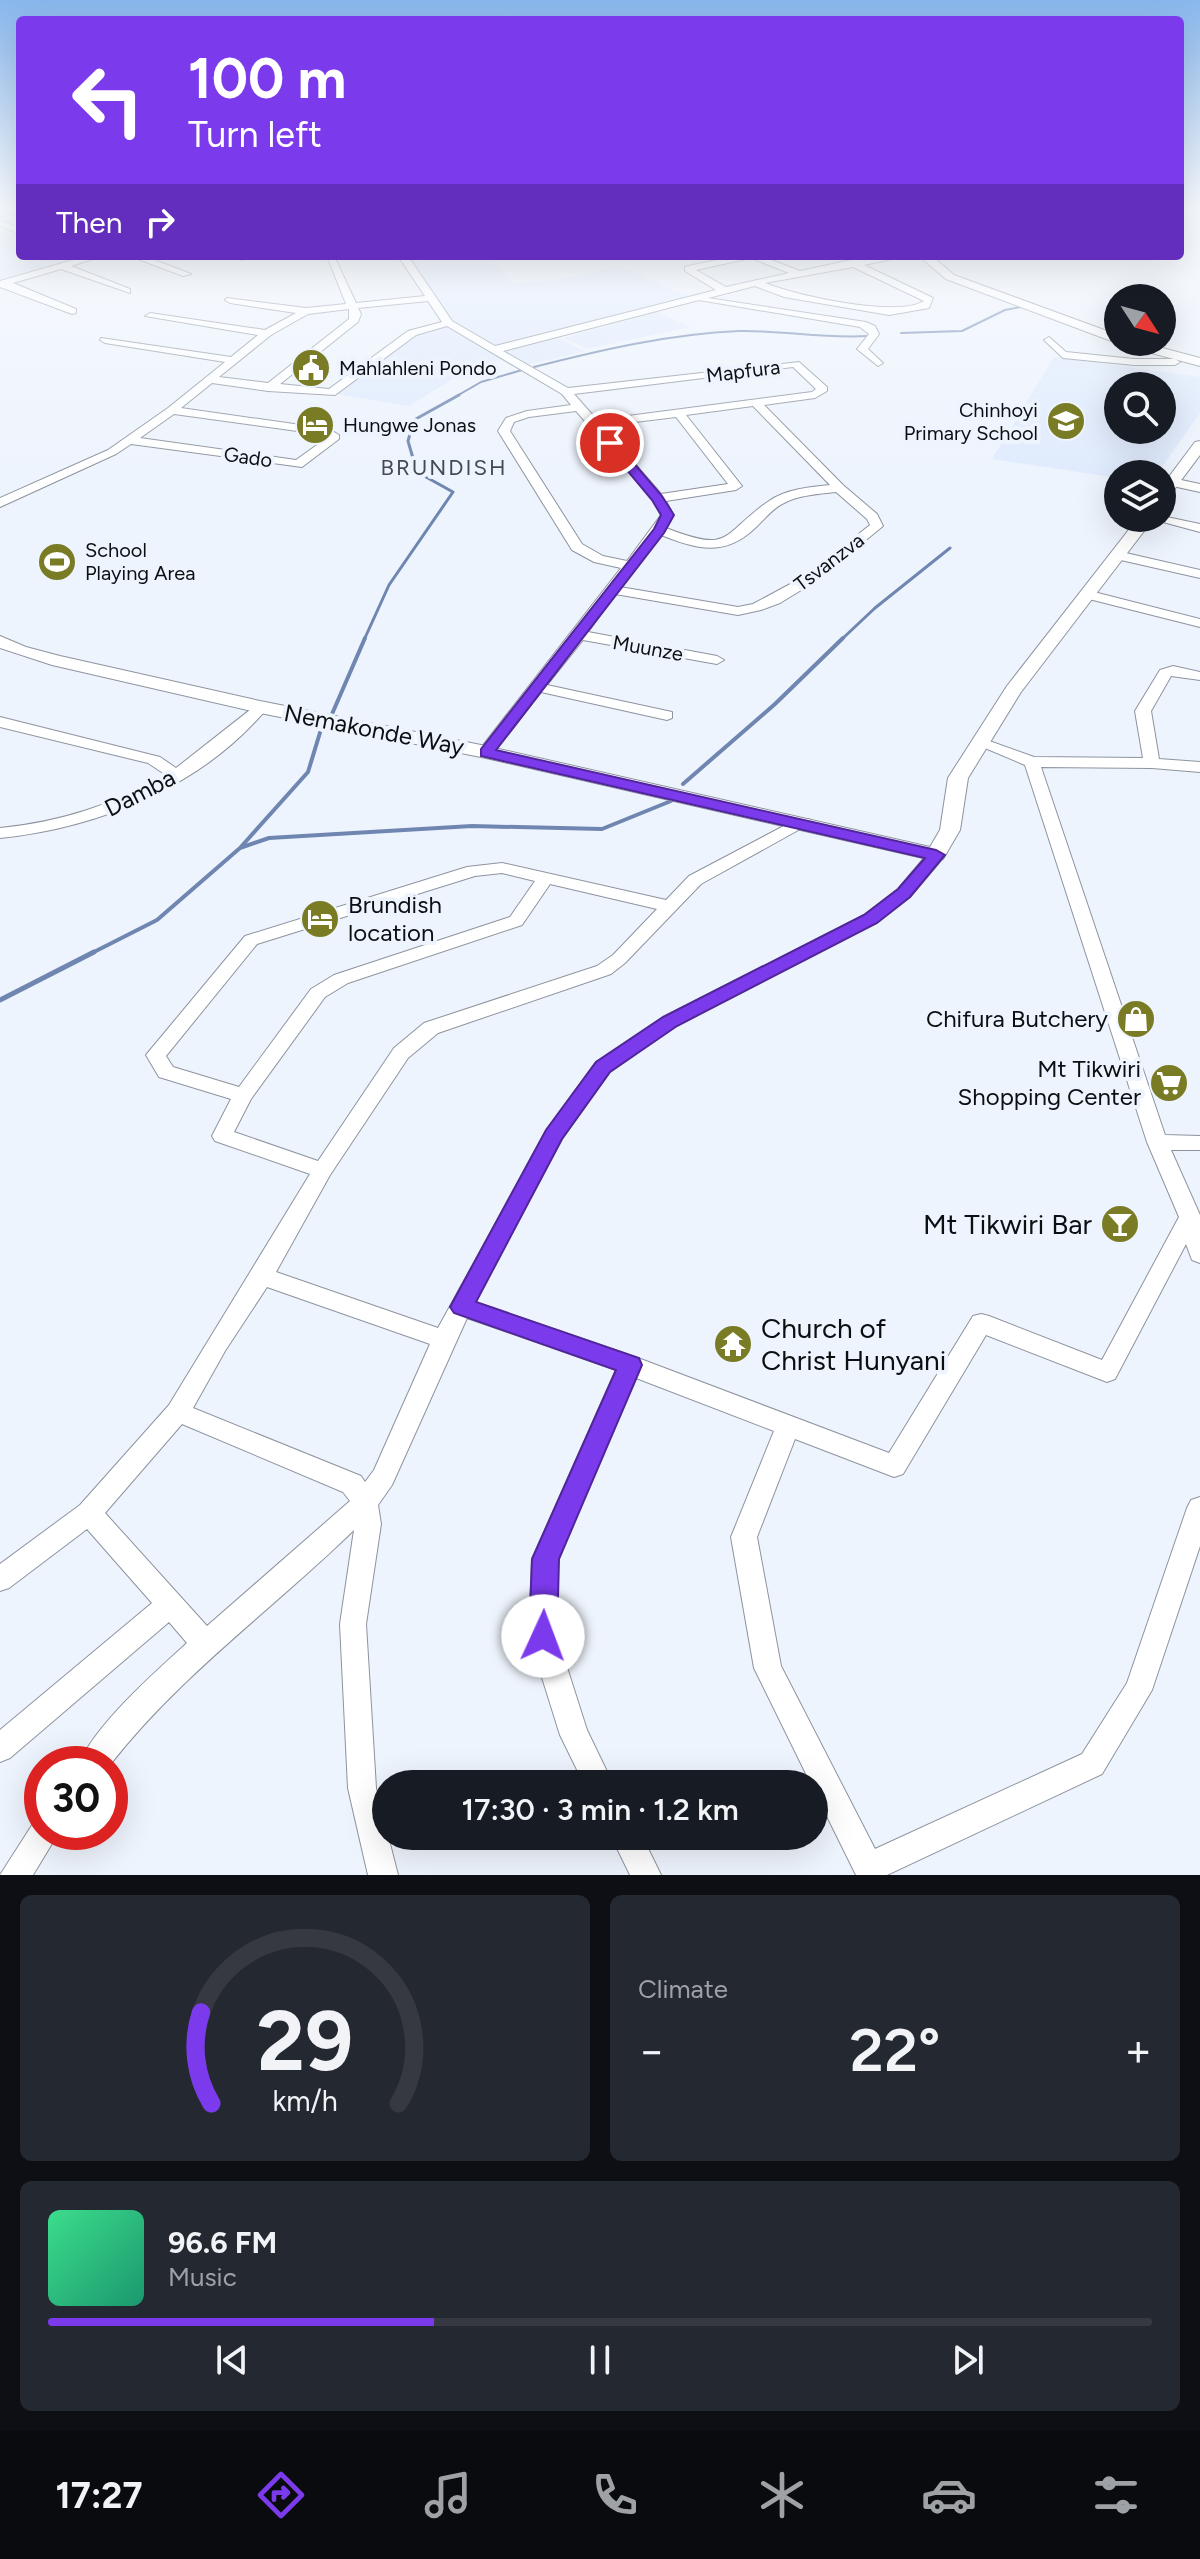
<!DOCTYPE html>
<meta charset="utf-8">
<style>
body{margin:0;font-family:Figtree,sans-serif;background:#242831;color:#f1f3f6;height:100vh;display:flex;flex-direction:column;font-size:30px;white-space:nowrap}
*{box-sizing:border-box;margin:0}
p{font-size:26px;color:#9ea1a6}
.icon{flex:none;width:44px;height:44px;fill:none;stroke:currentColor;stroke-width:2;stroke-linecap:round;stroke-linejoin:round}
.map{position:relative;height:1875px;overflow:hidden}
.details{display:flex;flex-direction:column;gap:20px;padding:20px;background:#0d0f14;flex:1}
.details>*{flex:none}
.banner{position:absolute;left:16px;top:16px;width:1168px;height:244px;border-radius:8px;box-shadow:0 8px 32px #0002;background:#7c3aed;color:#fff;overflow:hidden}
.needle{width:52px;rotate:126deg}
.tools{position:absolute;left:1104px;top:284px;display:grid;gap:16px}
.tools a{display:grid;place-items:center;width:72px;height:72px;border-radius:50%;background:#171b24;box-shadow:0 8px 32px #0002;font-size:40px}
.speed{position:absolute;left:24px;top:1746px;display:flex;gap:16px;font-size:40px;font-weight:700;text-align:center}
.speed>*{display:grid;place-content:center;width:104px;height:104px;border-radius:50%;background:#171b24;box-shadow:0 8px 32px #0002;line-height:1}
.speed .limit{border:12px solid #d22;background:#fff;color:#111}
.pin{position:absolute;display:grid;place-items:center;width:68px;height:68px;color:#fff;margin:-34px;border:4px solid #fff;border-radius:50%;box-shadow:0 2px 8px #0007}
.me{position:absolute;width:88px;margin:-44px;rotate:2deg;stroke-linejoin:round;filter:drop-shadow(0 0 6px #0008)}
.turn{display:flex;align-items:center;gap:28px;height:168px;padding:0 40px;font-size:36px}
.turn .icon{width:104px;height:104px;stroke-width:2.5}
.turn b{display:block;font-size:56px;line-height:68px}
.then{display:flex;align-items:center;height:76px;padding:0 40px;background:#0003;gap:16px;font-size:30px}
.big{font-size:60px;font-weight:600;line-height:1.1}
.details .widget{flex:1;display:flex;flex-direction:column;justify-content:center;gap:12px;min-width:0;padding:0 28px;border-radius:12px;background:#242831}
.details .dial{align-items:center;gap:0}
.dial svg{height:208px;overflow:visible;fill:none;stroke:#363941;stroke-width:7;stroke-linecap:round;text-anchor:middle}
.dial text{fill:#f1f3f6;stroke:none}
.song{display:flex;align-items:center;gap:24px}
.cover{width:96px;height:96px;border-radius:12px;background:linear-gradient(135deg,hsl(150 70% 55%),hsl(160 70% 35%))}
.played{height:8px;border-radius:4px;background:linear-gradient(90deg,#7c3aed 35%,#363941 35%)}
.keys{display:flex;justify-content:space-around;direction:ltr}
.heat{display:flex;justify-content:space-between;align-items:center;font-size:44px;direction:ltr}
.details .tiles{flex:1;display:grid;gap:20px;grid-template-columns:1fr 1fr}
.widget:last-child{grid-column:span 2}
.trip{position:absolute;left:372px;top:1770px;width:456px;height:80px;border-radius:40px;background:#171b24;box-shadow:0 8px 32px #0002;font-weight:600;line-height:80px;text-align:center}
.dock{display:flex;height:128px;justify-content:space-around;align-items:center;background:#090b0e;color:#9ea1a6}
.dock .icon{width:56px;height:56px}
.dock .current{color:#7c3aed}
.dock b{font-size:36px;color:#f1f3f6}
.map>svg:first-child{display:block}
.built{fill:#e0ebfd;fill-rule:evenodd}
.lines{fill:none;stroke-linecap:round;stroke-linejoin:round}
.stream-far3{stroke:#6f87b0;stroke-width:2}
.stream-far2{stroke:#6f87b0;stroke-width:3}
.stream-far1{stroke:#6f87b0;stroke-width:4}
.stream{stroke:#6f87b0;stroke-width:5}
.minor-casing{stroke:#8d949e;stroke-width:2}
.tertiary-casing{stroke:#8d949e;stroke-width:2}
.minor{fill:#fff;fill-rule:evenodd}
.tertiary{fill:#fff;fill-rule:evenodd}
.route{fill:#7c3aed;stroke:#51269a;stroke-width:2}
.labels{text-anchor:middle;stroke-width:8;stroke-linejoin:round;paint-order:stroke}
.far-poi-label{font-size:20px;fill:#0c0f12;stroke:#eef4fd;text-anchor:start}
.far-street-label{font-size:20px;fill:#0c0f12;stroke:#eef4fd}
.far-neighbourhood-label{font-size:22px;letter-spacing:2px;fill:#444a53;stroke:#eef4fd}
.street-label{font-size:24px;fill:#0c0f12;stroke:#eef4fd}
.poi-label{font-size:24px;fill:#0c0f12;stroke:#eef4fd;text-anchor:end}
.near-poi-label{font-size:28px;fill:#0c0f12;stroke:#eef4fd;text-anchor:end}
</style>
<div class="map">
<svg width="1200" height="1875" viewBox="0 0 1200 1875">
<rect width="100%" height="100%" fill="#eef4fd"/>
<path class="built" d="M0 229 20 236V256L77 258 0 280Z
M471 256H488L513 283 558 280 619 266 697 300 556 337 585 351 527 365 513 357 469 369 409 406 336 394 410 336 443 326 404 262Z
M657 312 691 327 586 349 563 338Z
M1054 357 1200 377V413L1157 474H1118V478L992 459ZM1118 386H1162V430H1118Z"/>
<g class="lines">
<path class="stream-far3" d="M901 333 962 331 1005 310 1021 307
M534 367C601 350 669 334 739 331 782 330 824 339 867 336
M455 397 481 382 522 370"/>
<path class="stream-far2" d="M364 640 389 585 453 492 417 472 408 441 414 420 459 395
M841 640 875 608 950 548"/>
<path class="stream-far1" d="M332 714 365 638
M683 784 775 704 843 638
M240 848 269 838 472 826 602 829 671 801
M90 954 157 920 240 848 308 772 322 726"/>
<path class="stream" d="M0 1000 94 952"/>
<g class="minor-casing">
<path id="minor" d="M20 206V212L0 217V211Z
M0 220 20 228V234L0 226Z
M87 256H102L71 266 130 289V293L61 269 13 283 76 309V313L72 314 0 287V281Z
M130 256H144L191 274 183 276Z
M233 256H246L247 257 242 260Z
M327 256 335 258 356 303 425 296 398 256H408L452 321 495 346 716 290 685 271V267L688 266 736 256H761L800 271 851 260 905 256 864 265 933 298 929 308 889 315 784 297 755 286 708 298 866 322 875 326 879 334 868 349 883 363 878 366 857 349 869 334 860 327 699 300 503 351 568 388 799 362 827 387V391L815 398 764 405 843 485 877 514 883 526 816 581 780 603 761 610 738 615 615 594 588 632 717 656 724 660 717 664 583 640 547 685 672 712V718L667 720 541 692 492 755H480L478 752 480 749 621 568 594 562 572 550 498 431 506 418 527 411 571 405 562 394 447 326 416 335 335 395 268 391 212 383 181 408 329 429 339 435V439L302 467 131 444 116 454 0 507V498L108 450 168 408 225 362 105 343 100 340 101 338 231 357 258 335 145 316 150 313 265 330 296 313 230 303 225 300 227 298 306 308 346 304ZM751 258 789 273 726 287 696 270ZM853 267 924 301C897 318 797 296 765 283ZM428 301 442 322 408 331 329 389 280 384 358 322 361 314 358 308ZM349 309V319L268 383 219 377 271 335 308 314ZM793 367 816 389 812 392 597 420 574 394ZM753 406 830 485C810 487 786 489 769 501 720 535 733 554 666 528L673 515 666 501 736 490 742 486 686 415ZM576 411 653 499 661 515 627 561 603 556 582 544 510 431 514 422 529 417ZM174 414 326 435 328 437 296 460 140 438ZM676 417 728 484 661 494 602 426ZM836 492 867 519 870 525 807 575 753 604 738 607 620 587 661 535C696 549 724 557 754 529 763 521 771 510 782 504 798 495 818 494 836 492Z
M1049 337 1066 352 1134 359H1175L1180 362 1175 365H1134L1063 358 1044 340Z
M1172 478 1200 484V492L1168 485 1166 482Z
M1162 516 1200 524V532L1148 518Z
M1117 551 1200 570V578L1112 558 1110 555Z
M1086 590 1200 619V627L1081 597 1079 594Z
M1173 666 1200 672V680L1171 676 1151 711 1159 759 1200 762V772L1152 768 1041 767 1165 1135 1200 1136V1150H1171L1200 1215V1263L1192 1260 1186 1244 1115 1379 1107 1382 986 1335 903 1474 894 1477 795 1439 757 1537 781 1666 875 1849 1082 1754 1127 1683 1187 1508 1191 1500 1200 1497V1546L1152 1690 1102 1774 887 1875H856L814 1790V1784H811L754 1668 731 1537 774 1431 636 1378 558 1559 557 1636 587 1730 613 1784H584L560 1735 529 1636 532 1559 616 1370 467 1318 392 1485 378 1505 381 1524 366 1624 376 1788 386 1836H388L398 1875H368L348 1788 340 1624 354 1530C273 1609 180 1675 110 1765L79 1764C95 1725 155 1672 187 1643L169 1622 10 1758 0 1762V1730L152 1603 87 1529 9 1588 0 1591V1564L80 1505 169 1405 310 1174 215 1141 212 1136 231 1099 159 1077 146 1055 245 936 467 867 502 863 666 900 689 876 797 819H809L811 823 701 884 625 963 611 974 438 1033 408 1058 330 1175 276 1272 438 1328 547 1130 596 1062 663 1017 864 915 898 889 930 851H942L944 855 942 859 910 897 876 923 677 1025 610 1072 562 1139 475 1302 638 1358 889 1453 973 1316 981 1314 989 1316 1102 1360 1179 1217 1147 1142 1025 765 973 743 981 738 1034 757 1143 758 1135 711 1160 670ZM502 873 535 881 510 917 334 975 311 989 239 1087 173 1067 166 1056 257 944 475 876ZM550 884 657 909 613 955 597 966 424 1023 394 1048 318 1161 234 1132 251 1099 325 997 348 983 522 925ZM267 1287 430 1344 374 1470 365 1482 361 1476 193 1408 225 1351ZM182 1424 343 1492 350 1501 207 1626 105 1513Z
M260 702 268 707C204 786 98 828 0 838V828C61 822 112 805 166 775L148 763 0 727V717L160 757 176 768Z
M42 1818V1832H59L33 1875H0L34 1822Z
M611 1836H642L661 1875H630Z"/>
</g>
<g class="tertiary-casing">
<path id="tertiary" d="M919 256H932L954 275 1118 335V342H1140L1200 358V366L1122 345 946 279Z
M1200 441V455L1167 499 1162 501V486L1195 442Z
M1138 518H1154L1021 692 968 778 960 830 943 859 936 861 486 758 260 713 52 665 0 648V636L26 647 60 656 260 701 486 746 930 847 940 830 948 778 1007 686Z"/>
</g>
<use href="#minor" class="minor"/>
<use href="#tertiary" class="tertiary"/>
</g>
<linearGradient id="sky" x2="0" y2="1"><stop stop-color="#89b7ed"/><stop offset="0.44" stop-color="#f7fafe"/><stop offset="1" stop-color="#f7fafe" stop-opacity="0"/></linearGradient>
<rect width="1200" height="469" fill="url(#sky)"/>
<path class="route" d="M606 440H614L662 496 674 515 664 533 496 750 936 850 945 855 910 897 877 923 677 1026 610 1072 562 1139 476 1302 639 1358 642 1365 559 1559 557 1636 553 1645 543 1649 533 1645 529 1636 532 1559 616 1370 454 1313 450 1307 546 1130 596 1062 663 1017 864 915 898 889 925 858 481 756V749L654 529 661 515 652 500 606 445Z"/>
<defs>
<g id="civic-disc" transform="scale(2)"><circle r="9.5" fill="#797c25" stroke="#eef4fd"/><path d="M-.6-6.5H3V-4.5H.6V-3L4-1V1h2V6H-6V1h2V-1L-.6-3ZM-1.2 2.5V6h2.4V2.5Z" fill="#fff"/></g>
<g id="school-disc" transform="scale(2)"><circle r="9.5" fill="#797c25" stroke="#eef4fd"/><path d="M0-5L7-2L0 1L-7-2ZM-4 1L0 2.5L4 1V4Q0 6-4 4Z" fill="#fff"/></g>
<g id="hotel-disc" transform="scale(2)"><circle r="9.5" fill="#797c25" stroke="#eef4fd"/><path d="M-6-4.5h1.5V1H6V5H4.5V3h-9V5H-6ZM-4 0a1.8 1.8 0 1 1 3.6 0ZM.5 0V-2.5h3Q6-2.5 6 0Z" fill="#fff"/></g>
<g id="stadium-disc" transform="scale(2)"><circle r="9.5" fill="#797c25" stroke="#eef4fd"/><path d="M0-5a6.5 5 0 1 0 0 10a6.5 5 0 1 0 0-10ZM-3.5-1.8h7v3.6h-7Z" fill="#fff"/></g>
<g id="shop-disc" transform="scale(2)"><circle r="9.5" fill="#797c25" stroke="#eef4fd"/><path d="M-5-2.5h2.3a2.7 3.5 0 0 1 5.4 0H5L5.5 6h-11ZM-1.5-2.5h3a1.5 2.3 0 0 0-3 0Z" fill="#fff"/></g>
<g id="supermarket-disc" transform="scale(2)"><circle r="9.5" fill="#797c25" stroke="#eef4fd"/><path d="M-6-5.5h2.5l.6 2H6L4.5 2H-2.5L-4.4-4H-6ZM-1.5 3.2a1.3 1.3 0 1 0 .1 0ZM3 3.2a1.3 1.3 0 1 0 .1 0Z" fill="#fff"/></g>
<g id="bar-disc" transform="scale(2)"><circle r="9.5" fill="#797c25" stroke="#eef4fd"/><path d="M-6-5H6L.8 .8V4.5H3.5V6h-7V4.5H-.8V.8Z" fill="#fff"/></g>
<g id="temple-disc" transform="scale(2)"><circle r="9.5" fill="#797c25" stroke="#eef4fd"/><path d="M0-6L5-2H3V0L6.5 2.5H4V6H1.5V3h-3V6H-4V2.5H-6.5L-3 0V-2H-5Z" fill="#fff"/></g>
</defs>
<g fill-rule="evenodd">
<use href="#civic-disc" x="311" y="368"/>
<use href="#school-disc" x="1066" y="421"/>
<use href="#hotel-disc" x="315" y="425"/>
<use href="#stadium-disc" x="57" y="562"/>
<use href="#hotel-disc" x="320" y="919"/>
<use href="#shop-disc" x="1136" y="1019"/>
<use href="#supermarket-disc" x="1169" y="1083"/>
<use href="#bar-disc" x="1120" y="1224"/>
<use href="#temple-disc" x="733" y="1344"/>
</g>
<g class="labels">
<g class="far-poi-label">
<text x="339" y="375">Mahlahleni Pondo</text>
<text x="1038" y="417" text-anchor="end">Chinhoyi<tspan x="1038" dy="23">Primary School</tspan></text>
<text x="343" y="432">Hungwe Jonas</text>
<text x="85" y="557">School<tspan x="85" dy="23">Playing Area</tspan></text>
</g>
<g class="far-street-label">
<text transform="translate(743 371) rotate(-7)" y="7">Mapfura</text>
<text transform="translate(248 457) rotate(8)" y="7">Gado</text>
<text transform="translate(829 562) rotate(-37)" y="7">Tsvanzva</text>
<text transform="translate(648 648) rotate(10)" y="7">Muunze</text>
</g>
<g class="far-neighbourhood-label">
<text x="444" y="475">BRUNDISH</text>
</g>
<g class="street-label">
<text transform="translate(374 730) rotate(11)" y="8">Nemakonde Way</text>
<text transform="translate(140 793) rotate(-27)" y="8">Damba</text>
</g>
<g class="poi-label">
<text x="348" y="913" text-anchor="start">Brundish<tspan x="348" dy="28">location</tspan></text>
<text x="1108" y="1027">Chifura Butchery</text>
<text x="1141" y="1077">Mt Tikwiri<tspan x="1141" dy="28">Shopping Center</tspan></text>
</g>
<g class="near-poi-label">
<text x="1092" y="1234">Mt Tikwiri Bar</text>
<text x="761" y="1338" text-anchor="start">Church of<tspan x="761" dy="32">Christ Hunyani</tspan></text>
</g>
</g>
</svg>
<div class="tools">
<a><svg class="needle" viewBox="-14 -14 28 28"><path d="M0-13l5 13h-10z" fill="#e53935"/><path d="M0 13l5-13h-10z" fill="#9ea1a6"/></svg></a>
<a><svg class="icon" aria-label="search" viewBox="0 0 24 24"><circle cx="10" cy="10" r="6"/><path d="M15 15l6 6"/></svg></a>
<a><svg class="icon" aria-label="layers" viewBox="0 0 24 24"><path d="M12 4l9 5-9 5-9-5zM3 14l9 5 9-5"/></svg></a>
</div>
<div class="speed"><div class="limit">30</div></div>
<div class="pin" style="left:610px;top:443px;background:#d93025"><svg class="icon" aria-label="arrive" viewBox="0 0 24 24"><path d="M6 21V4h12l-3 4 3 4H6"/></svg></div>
<svg class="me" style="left:543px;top:1636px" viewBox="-20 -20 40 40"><circle r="19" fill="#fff"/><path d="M0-13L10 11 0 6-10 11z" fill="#7c3aed"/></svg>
<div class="trip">17:30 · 3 min · 1.2 km</div>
<div class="banner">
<div class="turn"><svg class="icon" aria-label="left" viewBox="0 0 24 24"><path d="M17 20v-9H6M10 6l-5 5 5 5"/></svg><div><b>100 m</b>Turn left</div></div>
<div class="then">Then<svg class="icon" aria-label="right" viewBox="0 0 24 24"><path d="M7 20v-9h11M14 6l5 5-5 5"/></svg></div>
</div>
</div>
<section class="details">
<div class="tiles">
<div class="widget dial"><svg viewBox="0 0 100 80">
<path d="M14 69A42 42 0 1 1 86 69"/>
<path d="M14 69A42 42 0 0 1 10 34" stroke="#7c3aed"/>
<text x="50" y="56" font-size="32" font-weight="700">29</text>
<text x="50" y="72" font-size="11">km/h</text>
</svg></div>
<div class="widget"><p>Climate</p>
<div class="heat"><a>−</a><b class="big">22°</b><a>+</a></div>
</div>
<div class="widget">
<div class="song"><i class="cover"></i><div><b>96.6 FM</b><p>Music</p></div></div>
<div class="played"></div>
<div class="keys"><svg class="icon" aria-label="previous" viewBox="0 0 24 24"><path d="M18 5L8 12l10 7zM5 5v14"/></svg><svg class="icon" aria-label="pause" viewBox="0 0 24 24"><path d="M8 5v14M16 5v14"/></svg><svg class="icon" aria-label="next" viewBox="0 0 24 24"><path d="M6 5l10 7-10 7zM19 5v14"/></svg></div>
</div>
</div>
</section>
<nav class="dock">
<b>17:27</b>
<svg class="icon current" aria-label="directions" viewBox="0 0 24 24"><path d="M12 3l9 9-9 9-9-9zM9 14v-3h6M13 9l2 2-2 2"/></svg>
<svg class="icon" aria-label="music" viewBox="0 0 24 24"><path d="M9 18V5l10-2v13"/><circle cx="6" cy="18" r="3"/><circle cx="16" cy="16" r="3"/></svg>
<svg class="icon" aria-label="phone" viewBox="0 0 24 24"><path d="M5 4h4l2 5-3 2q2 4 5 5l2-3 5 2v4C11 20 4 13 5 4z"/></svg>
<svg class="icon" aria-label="climate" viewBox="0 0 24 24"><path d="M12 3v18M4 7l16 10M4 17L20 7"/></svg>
<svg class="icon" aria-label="car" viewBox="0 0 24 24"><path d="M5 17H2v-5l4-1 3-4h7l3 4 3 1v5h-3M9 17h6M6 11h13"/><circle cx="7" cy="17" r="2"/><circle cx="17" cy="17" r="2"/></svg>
<svg class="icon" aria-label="filters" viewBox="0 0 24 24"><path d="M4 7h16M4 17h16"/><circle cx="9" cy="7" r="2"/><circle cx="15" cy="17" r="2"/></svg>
</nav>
